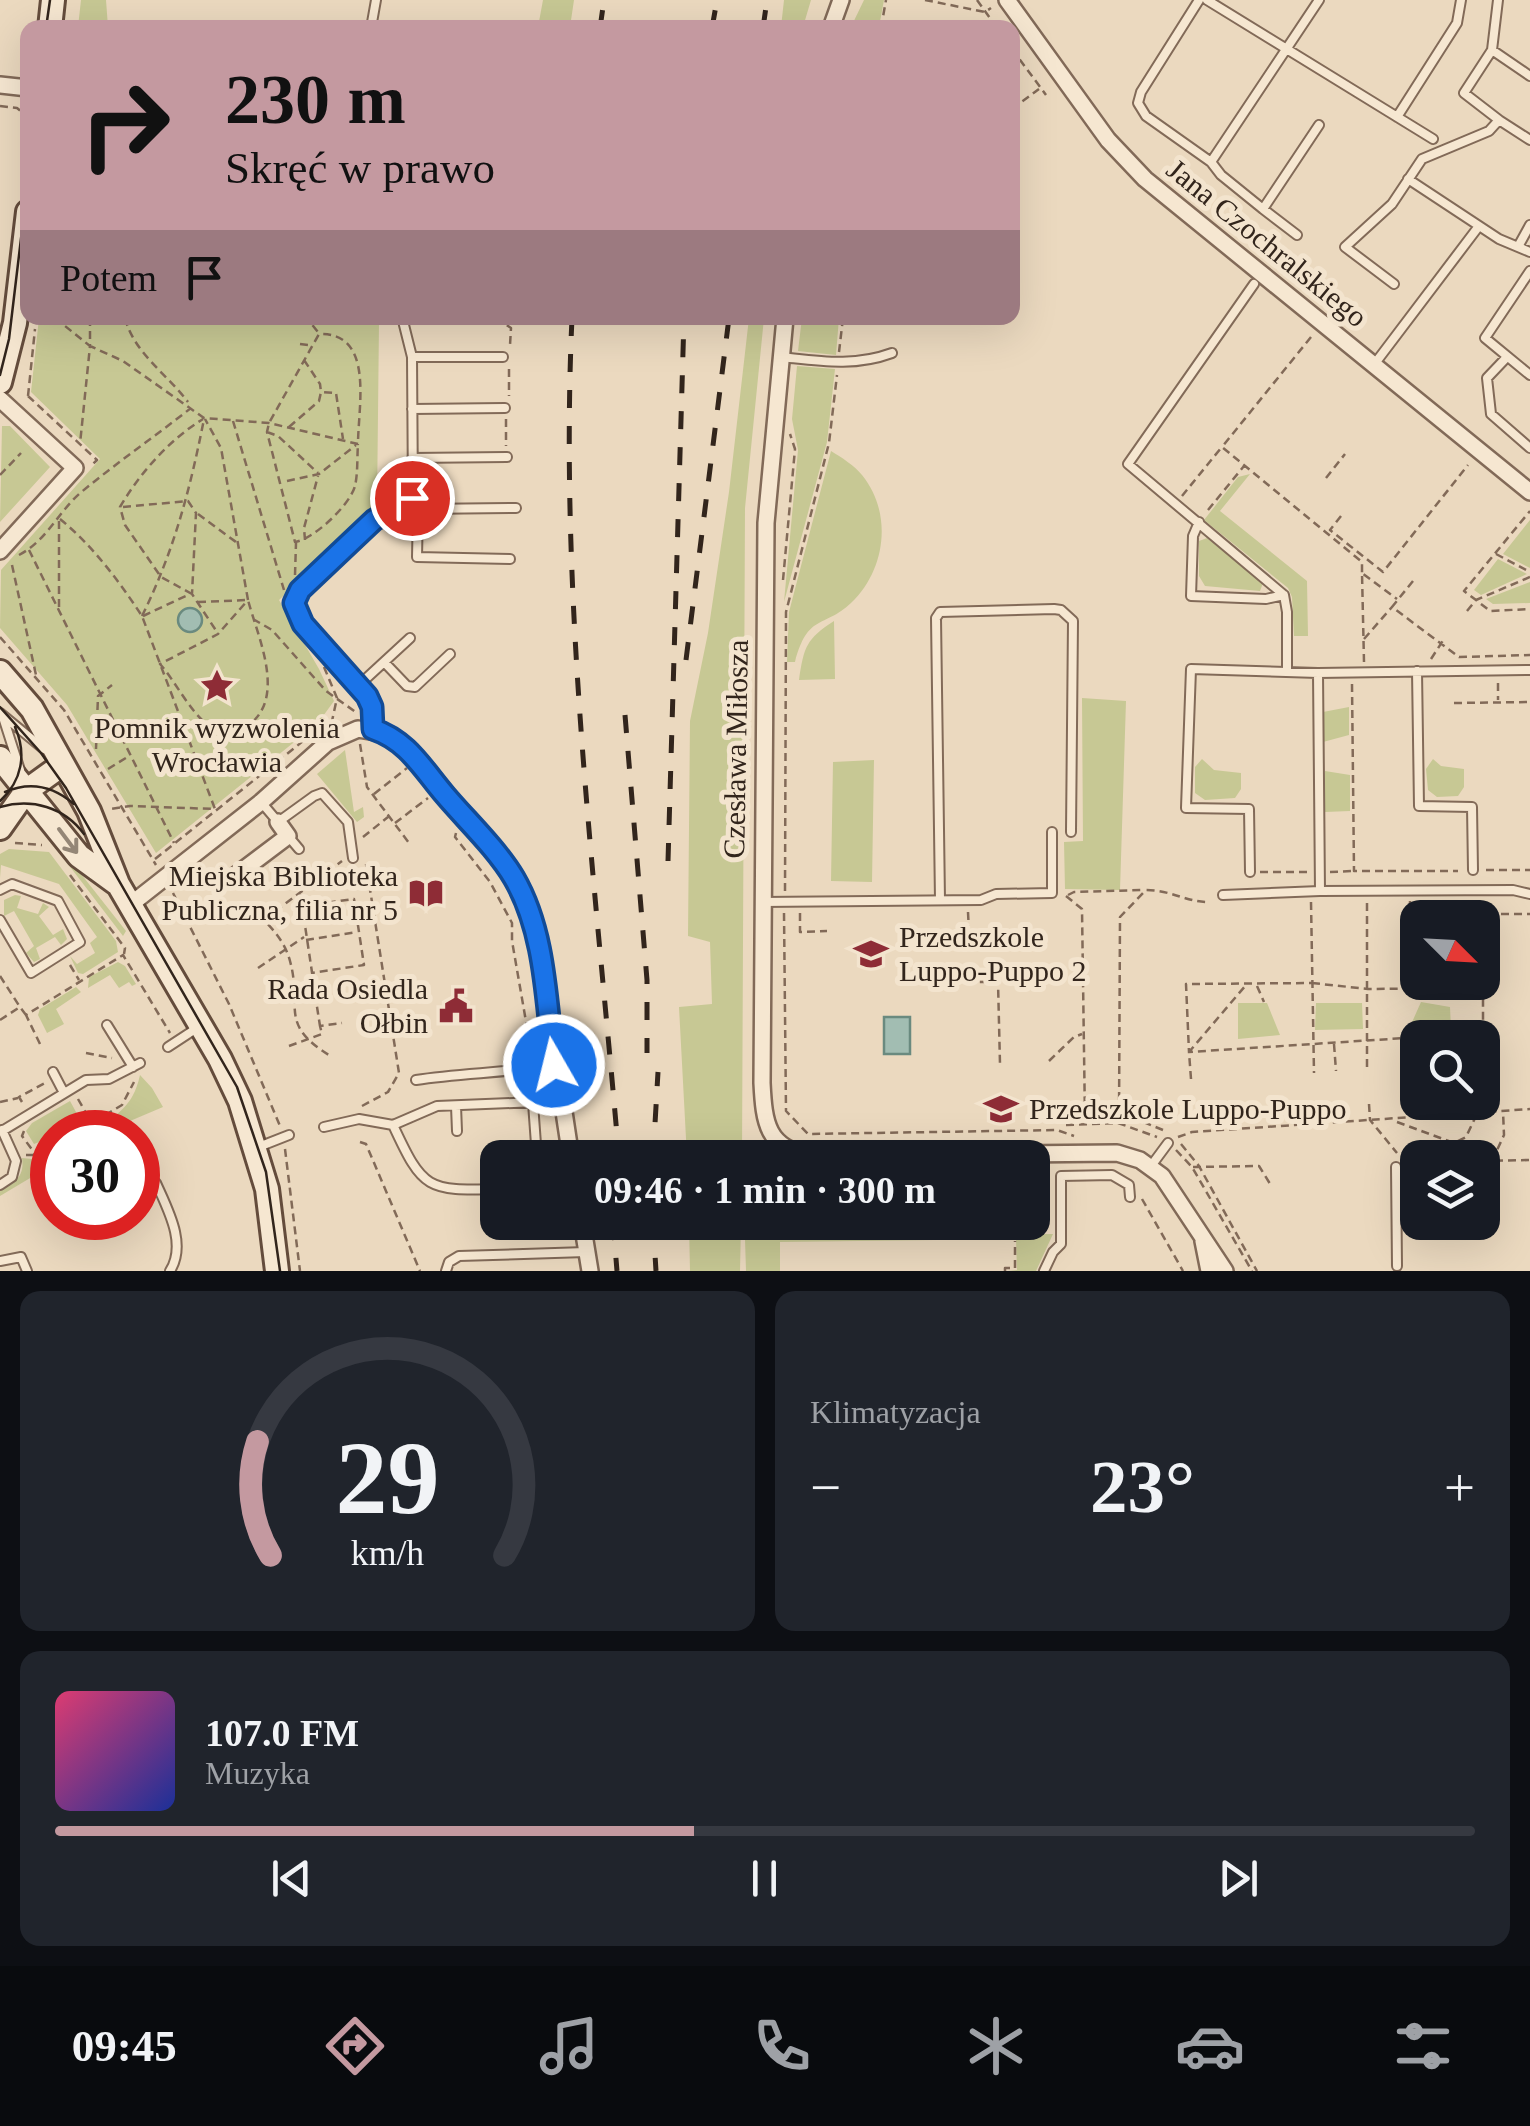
<!DOCTYPE html>
<html lang="pl">
<meta charset="utf-8">
<style>
body{margin:0;font-family:"Times New Roman",serif;background:#20242c;color:#f1f3f6;height:100vh;display:flex;flex-direction:column;font-size:38px;white-space:nowrap}
*{box-sizing:border-box;margin:0}
p{font-size:32px;color:#9ea1a6}
.icon{flex:none;width:55px;height:55px;fill:none;stroke:currentColor;stroke-width:2;stroke-linecap:round;stroke-linejoin:round}
.map{position:relative;height:1271px;overflow:hidden}
.details{display:flex;flex-direction:column;gap:20px;padding:20px;background:#0d0f14;flex:1}
.details>*{flex:none}
.hud{position:absolute;left:20px;top:20px;width:1000px;height:305px;border-radius:20px;box-shadow:0 10px 40px #0002;background:#c499a0;color:#111;overflow:hidden}
.needle{width:65px;rotate:114deg}
.fabs{position:absolute;left:1400px;top:900px;display:grid;gap:20px}
.fabs a{display:grid;place-items:center;width:100px;height:100px;border-radius:20px;background:#171b24;box-shadow:0 10px 40px #0002;font-size:50px}
.speed{position:absolute;left:30px;top:1110px;display:flex;gap:20px;font-size:50px;font-weight:700;text-align:center}
.speed>*{display:grid;place-content:center;width:130px;height:130px;border-radius:50%;background:#171b24;box-shadow:0 10px 40px #0002;line-height:1}
.speed .limit{border:15px solid #d22;background:#fff;color:#111}
.pin{position:absolute;display:grid;place-items:center;width:85px;height:85px;color:#fff;margin:-42px;border:5px solid #fff;border-radius:50%;box-shadow:0 2px 10px #0007}
.me{position:absolute;width:110px;margin:-55px;rotate:352deg;stroke-linejoin:round;filter:drop-shadow(0 0 8px #0008)}
.turn{display:flex;align-items:center;gap:35px;height:210px;padding:0 40px;font-size:45px}
.turn .icon{width:130px;height:130px;stroke-width:2.5}
.turn b{display:block;font-size:70px;line-height:85px}
.then{display:flex;align-items:center;height:95px;padding:0 40px;background:#0003;gap:20px;font-size:38px}
.big{font-size:75px;font-weight:800;line-height:1.1}
.details .card{flex:1;display:flex;flex-direction:column;justify-content:center;gap:15px;min-width:0;padding:0 35px;border-radius:20px;background:#20242c}
.details .dial{align-items:center;gap:0}
.dial svg{height:260px;overflow:visible;fill:none;stroke:#363941;stroke-width:7;stroke-linecap:round;text-anchor:middle}
.dial text{fill:#f1f3f6;stroke:none}
.song{display:flex;align-items:center;gap:30px}
.cover{width:120px;height:120px;border-radius:15px;background:linear-gradient(135deg,hsl(340 70% 55%),hsl(230 70% 35%))}
.played{height:10px;border-radius:5px;background:linear-gradient(90deg,#c499a0 45%,#363941 45%)}
.keys{display:flex;justify-content:space-around;direction:ltr}
.heat{display:flex;justify-content:space-between;align-items:center;font-size:55px;direction:ltr}
.details .tiles{flex:1;display:grid;gap:20px;grid-template-columns:1fr 1fr}
.card:last-child{grid-column:span 2}
.trip{position:absolute;left:480px;top:1140px;width:570px;height:100px;border-radius:20px;background:#171b24;box-shadow:0 10px 40px #0002;font-weight:800;line-height:100px;text-align:center}
.tabs{display:flex;height:160px;justify-content:space-around;align-items:center;background:#090b0e;color:#9ea1a6}
.tabs .icon{width:70px;height:70px}
.tabs .active{color:#c499a0}
.tabs b{font-size:45px;color:#f1f3f6}
.map>svg:first-child{display:block}
.green{fill:#c7c894}
.water{fill:#a2bdb2;stroke:#6a8a7f;stroke-width:2.5}
.lines{fill:none;stroke-linecap:round;stroke-linejoin:round}
.lane-casing{stroke:#826a58;stroke-width:12}
.street-casing{stroke:#826a58;stroke-width:20}
.secondary-casing{stroke:#644c3c;stroke-width:28}
.path{stroke:#826a58;stroke-width:2.5;stroke-dasharray:8 5;stroke-linecap:butt}
.lane{stroke:#f6e7d1;stroke-width:8}
.street{stroke:#f6e7d1;stroke-width:15}
.secondary{stroke:#f6e7d1;stroke-width:22}
.tram{stroke:#32251c;stroke-width:2.5}
.rail{stroke:#32251c;stroke-width:5;stroke-dasharray:18 18;stroke-linecap:butt}
.oneway{stroke:#948676}
.route-casing{stroke:#114b97;stroke-width:25}
.route{stroke:#1a73e8;stroke-width:18}
.labels{text-anchor:middle;stroke-width:10;stroke-linejoin:round;paint-order:stroke}
.street-label{font-size:30px;fill:#32251c;stroke:#f3e4ce}
.poi-label{font-size:30px;fill:#32251c;stroke:#f3e4ce;text-anchor:end}
</style>
<div class="map">
<svg width="1530" height="1271" viewBox="0 0 1530 1271">
<rect width="100%" height="100%" fill="#ebd9bf"/>
<path class="green" d="M81 0H106L108 27H78Z
M543 0H574L570 27H538Z
M784 0H811L803 27H781Z
M864 0H884L879 27H851Z
M39 318H368L379 322 377 505 351 534 279 600 319 669 334 701 318 723 156 853 67 705 0 628 1 570 100 459 31 392Z
M749 318H764L745 508 742 1157H687L679 1007 712 1004 710 942 688 936 690 721 708 633 729 492Z
M802 318H839L836 355 798 351Z
M797 366 835 369 827 442 784 602 798 450 792 419Z
M2 426H10L50 467 0 522Z
M831 451C841 457 855 466 862 475 893 513 886 570 851 603 823 629 808 613 795 662H787L789 612Z
M1250 474 1220 511 1307 581 1308 636H1294L1292 597 1288 588 1204 520 1238 477Z
M1530 520V568L1503 554Z
M1207 538 1263 583 1260 591 1205 586 1199 576V541Z
M1498 559 1527 574 1481 595 1474 590Z
M1530 582V603L1493 604 1486 599Z
M834 621 835 679 799 680C804 647 806 639 834 621Z
M1082 698 1126 701 1120 890 1065 889 1064 842 1083 841Z
M1349 707V735L1323 742V712Z
M345 750 354 812 363 807 364 817 357 822 317 774Z
M1202 759 1214 770 1241 773V789L1235 798 1205 800 1195 793V767Z
M1433 759 1441 766 1464 769V787L1458 796 1437 797 1428 790 1426 769Z
M874 760 872 882 831 881 833 762Z
M1325 771 1350 775V811L1325 812Z
M59 846 126 931 123 936 58 851Z
M9 849 49 852 116 941 118 952 83 974 78 973 70 956 77 964 95 953 90 943 97 937 59 884 1 865 0 878V854Z
M15 895 21 896 17 908 38 914 43 903 49 907 39 916 53 935 63 929 67 939 61 945 55 937 36 948 40 959 34 962 26 953 34 946 14 911 4 916V900Z
M118 962 125 966 136 984 132 986 129 982 119 988 110 975 88 988 89 977Z
M76 987 81 992 56 1009 64 1024 47 1033 38 1015 40 1009Z
M1421 1002 1450 1007 1451 1028 1409 1029Z
M1238 1003H1267L1280 1035 1238 1039Z
M1316 1003H1362L1363 1029 1315 1030Z
M140 1075 152 1088 163 1107 130 1121 117 1132H101C118 1108 132 1110 140 1075Z
M70 1101 82 1123 69 1132H52V1137L34 1144 26 1131 32 1123Z
M52 1151V1165L0 1196V1191C14 1183 25 1177 22 1158L32 1159Z
M689 1223H741L740 1271H690Z
M1053 1234 1036 1271H1008L1017 1270 1016 1239 780 1242V1271H746L745 1239Z"/>
<path class="water" d="M178 620a12 12 0 1 1 24 0a12 12 0 1 1-24 0Z
M884 1017H910V1054H884Z"/>
<g class="lines">
<g class="lane-casing">
<path id="lane" d="M1199 0 1141 92 1138 103 1146 116 1211 162
M1207 0 1433 139
M1498 0 1492 50 1464 93 1499 120
M371 28 376 0
M1492 50 1530 76
M1397 117 1457 23 1461 0
M1319 125 1263 209 1221 175 1211 162 1319 0
M1408 179 1499 239 1530 252
M1263 209 1297 235
M1519 245 1530 225
M1530 271 1485 338 1530 375
M1254 284 1128 464 1284 595 1287 612V672
M1394 284 1345 247 1392 204 1422 159 1489 131 1499 120 1530 140
M412 357H503
M781 357C820 361 854 367 892 353
M1507 357 1487 378 1491 414 1530 448
M1373 366 1479 226
M412 409 505 408
M412 458 507 457
M413 499 418 509 417 557 510 559
M418 509 516 508
M1199 522 1193 536 1191 596 1266 599 1284 595
M384 662 407 686 415 687 450 654
M1417 671 1419 806 1472 807 1473 870
M1318 673 1320 891
M359 685 410 638
M0 713 44 749
M3 717 20 770
M373 729 372 707 367 696 303 624 294 603 300 590 375 520 413 499 412 357 403 321
M261 802 278 822 314 796 322 793 348 822 353 858
M288 836 299 849
M1250 872 1249 809 1186 808 1191 669 1318 673 1530 670
M0 890 12 884 58 901 80 942 31 973 0 920
M1223 895 1320 891 1513 890 1530 894
M940 900 936 618 940 612 1054 609 1061 610 1073 621 1071 832
M762 902 981 900 996 894 1052 893V832
M107 1025 133 1067
M168 1047 197 1028
M53 1072 64 1093
M416 1080C462 1073 508 1073 554 1065
M533 1103 537 1158
M456 1106 457 1131
M393 1125C423 1190 427 1191 498 1189
M324 1127 359 1119 393 1125 437 1106 561 1101
M2 1131 86 1080 109 1079 140 1063
M256 1148 289 1135
M1151 1166 1168 1143
M1396 1167 1397 1266
M0 1185 12 1177 16 1161 2 1130
M138 1192 156 1183C168 1210 187 1244 170 1271
M0 1261 21 1257 27 1271
M446 1271 449 1262 459 1256 586 1252
M1044 1271 1053 1252 1061 1244V1176L1112 1175 1129 1185 1130 1197"/>
</g>
<g class="street-casing">
<path id="street" d="M1007 0 1108 140 1145 179 1530 492
M831 28 841 0
M0 85 28 88
M785 318 766 523 762 1083C764 1123 767 1148 810 1156L1117 1153 1140 1160 1162 1176 1225 1271
M0 399 75 468 0 551
M231 879 288 836 278 822
M130 905 261 802 328 742 358 729 388 734 420 761 511 874 526 902 538 940 571 1158
M582 1222 590 1271
M1203 1241 1209 1271"/>
</g>
<g class="secondary-casing">
<path id="secondary" d="M50 28 53 0
M0 382 15 323 28 212
M0 672 32 709 89 811 118 884 220 1059 240 1101 267 1189 277 1271
M0 758 79 856 116 883
M0 828 26 791 62 765"/>
</g>
<path class="path" d="M925 0 985 12 991 8
M977 0 997 28
M881 28 886 0
M1012 49 1046 95
M21 72 28 55
M0 106 17 108 28 117
M1012 109 1039 89
M55 318 90 346 80 444
M90 318V346L123 361 204 418 269 423 358 444C358 407 375 332 319 334L269 423 267 432 295 542C314 539 350 505 355 486 358 473 357 457 358 444
M125 318C134 353 166 373 188 402
M302 318 310 322 318 332
M496 318 511 328 510 345
M1311 337 1222 447 1362 562V573
M300 344 309 345
M839 352 843 318
M304 360 320 384 321 392
M509 369V396
M28 396 97 460 90 467
M28 396 35 329
M506 419V446
M233 421 284 590
M289 427 319 401 321 392 336 393 343 439
M267 432 278 436 318 473
M0 475 21 453
M1326 478 1345 454
M287 481 319 474 356 445
M1182 496 1221 448
M123 507 188 501 196 513 192 594 217 632
M1208 510 1244 466
M198 514 236 542
M1341 516 1330 530 1383 572 1468 465
M60 519C92 545 119 581 142 616L215 809 130 806 111 809
M305 540 304 528 318 476
M29 550 174 843
M1496 554 1530 572
M19 555C46 541 58 513 79 494 115 464 154 437 191 408
M12 565 36 675
M295 575 296 543
M1530 577 1476 600 1490 611 1530 609
M783 580 795 449 790 434
M1413 581 1392 607 1459 657 1530 655
M192 594 161 577 125 525 120 507C140 473 169 440 203 419
M198 602 248 600C258 638 289 702 244 728 232 735 219 733 208 725 190 712 176 682 160 664L218 634 248 600 221 448 205 419
M59 607V521
M1467 611 1476 600 1464 591 1530 511
M142 616C174 551 190 490 204 419
M143 616 190 594
M253 619 272 630 326 691 357 713
M0 637 64 710 156 865
M1364 639 1392 607
M1431 659 1444 639
M1364 662 1362 573 1397 599
M324 667 337 698 332 721
M1498 683V700
M1352 684 1354 871H1458
M1454 703 1530 702
M360 744 367 787 409 843
M96 749 98 696 112 685
M108 769 129 756
M374 794 407 768
M395 823 428 798
M456 833 455 837 490 882 512 923V941L528 1033
M363 837 388 817
M15 843 42 845
M155 859 317 730
M1486 870H1530
M1260 872H1307
M1330 872 1352 871
M70 875 125 948 124 954
M785 891 786 612 829 443 837 375
M173 893 229 1004 280 1126
M1068 895 1074 892 1144 890
M1066 896 1082 909 1085 1121
M1410 901V914H1530
M1311 902 1314 1073
M1367 903V1068
M302 906 354 899 364 965 312 973
M968 912 969 932
M784 913 786 1111 808 1134 1057 1130 1074 1136
M800 913V932L827 931
M259 915C273 929 285 942 290 961 303 1008 277 1024 332 1057
M265 919 342 861
M306 940 357 932
M70 965 79 980
M258 968 304 937
M0 976 20 1007
M969 979 970 982H998L1000 1064 1003 1063
M313 981 320 1026
M1312 983 1368 989 1483 988V1033L1189 1052 1186 984Z
M1257 986 1264 1002
M271 1001 313 979 300 892
M0 1020 20 1007 26 1015
M40 1044 26 1015 123 955 170 1033
M1334 1044 1336 1071
M289 1046 322 1034 320 1026 342 1023
M86 1053 112 1058
M1049 1061 1074 1037 1082 1034
M1191 1079 1189 1052 1246 985
M78 1099 90 1120
M0 1102 18 1098
M22 1102 19 1097 47 1082
M1369 1104 1370 1120 1397 1153
M362 1106 388 1092 399 1073 366 864
M1338 1107 1339 1120
M1314 1109 1316 1122
M1191 1116V1129
M1397 1122 1454 1143 1466 1137 1477 1114
M1066 1125 1118 1123 1157 1137
M1163 1130 1138 1120 1119 1119 1120 917 1146 890C1172 890 1188 903 1210 902
M24 1131 22 1136 36 1155
M78 1132 85 1129 82 1124 96 1116 98 1118
M92 1132 102 1125 99 1119 122 1105 134 1082
M1178 1137 1192 1132 1530 1109
M360 1142 366 1144 420 1271
M1181 1144 1199 1166 1257 1271
M285 1149 300 1271
M1176 1150 1192 1167 1252 1271
M26 1155H36L52 1146
M1482 1161 1530 1160
M1492 1161 1504 1135 1503 1111
M1193 1167 1259 1166 1272 1187
M1142 1199 1183 1271
M1408 1206H1418
M541 1222 558 1239
M800 1222V1234L1007 1231 1008 1222
M1463 1222V1226
M1005 1271V1268H1015V1241"/>
<use href="#lane" class="lane"/>
<use href="#street" class="street"/>
<use href="#secondary" class="secondary"/>
<path class="tram" d="M46 28 50 0
M0 375 9 339 28 180
M0 707 41 753 66 788 237 1087 266 1172 280 1271
M5 792C30 781 53 786 74 804
M0 801C22 781 27 754 15 727
M0 807C32 798 64 807 84 834"/>
<path class="rail" d="M600 28 604 0
M712 28 717 0
M763 28 767 0
M572 318C559 598 595 878 619 1158
M686 660 729 318
M625 715 647 980V1053
M668 861 684 318
M653 1158 658 1072
M613 1222 617 1271
M653 1222 656 1271"/>
</g>
<defs><path id="oneway-shaft" d="M-6 0H5M1.5-3L5.5 0L1.5 3" fill="none" stroke-width="1.6" stroke-linecap="round" stroke-linejoin="round" transform="scale(2.5)"/></defs>
<use class="oneway" href="#oneway-shaft" transform="translate(68 841) rotate(53)"/>
<g class="lines">
<g class="route-casing">
<path id="route" d="M412 498 374 520 300 590 294 603 303 624 367 696 372 707 373 729C408 741 422 768 445 795 467 821 496 848 514 878 546 933 546 1003 554 1065"/>
</g>
<use href="#route" class="route"/>
</g>
<defs>
<g id="sight-bare" transform="scale(2.7)"><path d="M0-6L1.8-2.2L6-1.7L2.9 1.2L3.7 5.4L0 3.3L-3.7 5.4L-2.9 1.2L-6-1.7L-1.8-2.2Z" fill="#8e2c36" stroke="#f3e4ce" stroke-width="2.5" paint-order="stroke"/></g>
<g id="library-bare" transform="scale(2.7)"><path d="M-6-4Q-3-5.5-.7-3.5V5Q-3 3-6 4ZM6-4Q3-5.5 .7-3.5V5Q3 3 6 4Z" fill="#8e2c36" stroke="#f3e4ce" stroke-width="2.5" paint-order="stroke"/></g>
<g id="school-bare" transform="scale(2.7)"><path d="M0-5L7-2L0 1L-7-2ZM-4 1L0 2.5L4 1V4Q0 6-4 4Z" fill="#8e2c36" stroke="#f3e4ce" stroke-width="2.5" paint-order="stroke"/></g>
<g id="civic-bare" transform="scale(2.7)"><path d="M-.6-6.5H3V-4.5H.6V-3L4-1V1h2V6H-6V1h2V-1L-.6-3ZM-1.2 2.5V6h2.4V2.5Z" fill="#8e2c36" stroke="#f3e4ce" stroke-width="2.5" paint-order="stroke"/></g>
</defs>
<g fill-rule="evenodd">
<use href="#sight-bare" x="217" y="686"/>
<use href="#library-bare" x="426" y="893"/>
<use href="#school-bare" x="871" y="954"/>
<use href="#civic-bare" x="456" y="1006"/>
<use href="#school-bare" x="1001" y="1109"/>
</g>
<g class="labels">
<g class="street-label">
<text transform="translate(1267 243) rotate(39)" y="10">Jana Czochralskiego</text>
<text transform="translate(736 749) rotate(-89)" y="10">Czesława Miłosza</text>
</g>
<g class="poi-label">
<text x="217" y="738" text-anchor="middle">Pomnik wyzwolenia<tspan x="217" dy="34">Wrocławia</tspan></text>
<text x="398" y="886">Miejska Biblioteka<tspan x="398" dy="34">Publiczna, filia nr 5</tspan></text>
<text x="899" y="947" text-anchor="start">Przedszkole<tspan x="899" dy="34">Luppo-Puppo 2</tspan></text>
<text x="428" y="999">Rada Osiedla<tspan x="428" dy="34">Ołbin</tspan></text>
<text x="1029" y="1119" text-anchor="start">Przedszkole Luppo-Puppo</text>
</g>
</g>
</svg>
<div class="fabs">
<a><svg class="needle" viewBox="-14 -14 28 28"><path d="M0-13l5 13h-10z" fill="#e53935"/><path d="M0 13l5-13h-10z" fill="#9ea1a6"/></svg></a>
<a><svg class="icon" aria-label="search" viewBox="0 0 24 24"><circle cx="10" cy="10" r="6"/><path d="M15 15l6 6"/></svg></a>
<a><svg class="icon" aria-label="layers" viewBox="0 0 24 24"><path d="M12 4l9 5-9 5-9-5zM3 14l9 5 9-5"/></svg></a>
</div>
<div class="speed"><div class="limit">30</div></div>
<div class="pin" style="left:412px;top:498px;background:#d93025"><svg class="icon" aria-label="arrive" viewBox="0 0 24 24"><path d="M6 21V4h12l-3 4 3 4H6"/></svg></div>
<svg class="me" style="left:554px;top:1065px" viewBox="-20 -20 40 40"><circle r="17" fill="#1a73e8" stroke="#fff" stroke-width="3"/><path d="M0-11L8 9 0 5-8 9z" fill="#fff"/></svg>
<div class="trip">09:46 · 1 min · 300 m</div>
<div class="hud">
<div class="turn"><svg class="icon" aria-label="right" viewBox="0 0 24 24"><path d="M7 20v-9h11M14 6l5 5-5 5"/></svg><div><b>230 m</b>Skręć w prawo</div></div>
<div class="then">Potem<svg class="icon" aria-label="arrive" viewBox="0 0 24 24"><path d="M6 21V4h12l-3 4 3 4H6"/></svg></div>
</div>
</div>
<section class="details">
<div class="tiles">
<div class="card dial"><svg viewBox="0 0 100 80">
<path d="M14 69A42 42 0 1 1 86 69"/>
<path d="M14 69A42 42 0 0 1 10 34" stroke="#c499a0"/>
<text x="50" y="56" font-size="32" font-weight="700">29</text>
<text x="50" y="72" font-size="11">km/h</text>
</svg></div>
<div class="card"><p>Klimatyzacja</p>
<div class="heat"><a>−</a><b class="big">23°</b><a>+</a></div>
</div>
<div class="card">
<div class="song"><i class="cover"></i><div><b>107.0 FM</b><p>Muzyka</p></div></div>
<div class="played"></div>
<div class="keys"><svg class="icon" aria-label="previous" viewBox="0 0 24 24"><path d="M18 5L8 12l10 7zM5 5v14"/></svg><svg class="icon" aria-label="pause" viewBox="0 0 24 24"><path d="M8 5v14M16 5v14"/></svg><svg class="icon" aria-label="next" viewBox="0 0 24 24"><path d="M6 5l10 7-10 7zM19 5v14"/></svg></div>
</div>
</div>
</section>
<nav class="tabs">
<b>09:45</b>
<svg class="icon active" aria-label="directions" viewBox="0 0 24 24"><path d="M12 3l9 9-9 9-9-9zM9 14v-3h6M13 9l2 2-2 2"/></svg>
<svg class="icon" aria-label="music" viewBox="0 0 24 24"><path d="M9 18V5l10-2v13"/><circle cx="6" cy="18" r="3"/><circle cx="16" cy="16" r="3"/></svg>
<svg class="icon" aria-label="phone" viewBox="0 0 24 24"><path d="M5 4h4l2 5-3 2q2 4 5 5l2-3 5 2v4C11 20 4 13 5 4z"/></svg>
<svg class="icon" aria-label="climate" viewBox="0 0 24 24"><path d="M12 3v18M4 7l16 10M4 17L20 7"/></svg>
<svg class="icon" aria-label="car" viewBox="0 0 24 24"><path d="M5 17H2v-5l4-1 3-4h7l3 4 3 1v5h-3M9 17h6M6 11h13"/><circle cx="7" cy="17" r="2"/><circle cx="17" cy="17" r="2"/></svg>
<svg class="icon" aria-label="filters" viewBox="0 0 24 24"><path d="M4 7h16M4 17h16"/><circle cx="9" cy="7" r="2"/><circle cx="15" cy="17" r="2"/></svg>
</nav>
